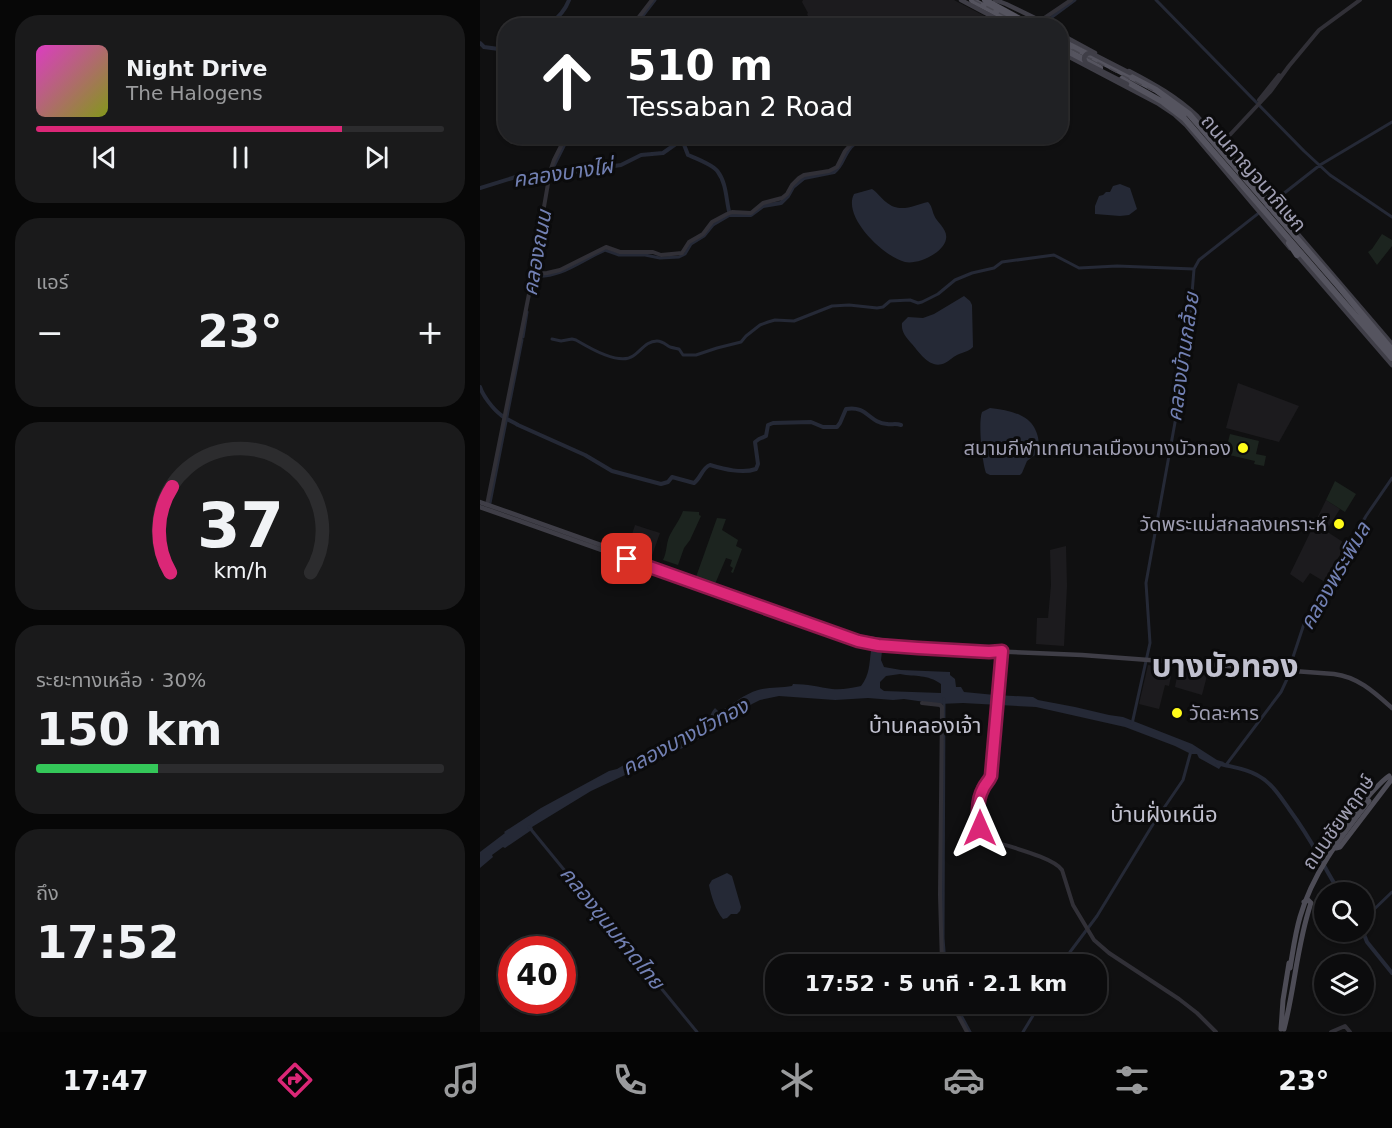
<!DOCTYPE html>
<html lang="th">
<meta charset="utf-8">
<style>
body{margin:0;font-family:"DejaVu Sans","Noto Sans Thai",sans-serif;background:#1a1a1b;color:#f1f3f6;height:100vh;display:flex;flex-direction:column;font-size:22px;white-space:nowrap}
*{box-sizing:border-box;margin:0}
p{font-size:20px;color:#9a9b9d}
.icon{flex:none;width:33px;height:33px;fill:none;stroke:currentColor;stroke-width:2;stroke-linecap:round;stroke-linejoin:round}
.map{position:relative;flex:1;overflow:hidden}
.sheet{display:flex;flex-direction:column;gap:15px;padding:15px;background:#070707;width:480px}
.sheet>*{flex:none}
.banner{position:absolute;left:18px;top:18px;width:570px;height:126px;border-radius:24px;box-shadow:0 2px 4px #0004,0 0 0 2px #2c2c2e;background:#202124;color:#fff;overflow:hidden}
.fabs{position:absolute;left:834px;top:882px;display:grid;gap:12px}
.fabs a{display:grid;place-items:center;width:60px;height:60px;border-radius:50%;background:#0c0c0d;box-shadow:0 2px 4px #0004,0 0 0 2px #2c2c2e;font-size:30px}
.speed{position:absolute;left:18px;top:936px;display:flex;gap:12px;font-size:30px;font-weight:700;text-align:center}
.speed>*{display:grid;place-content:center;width:78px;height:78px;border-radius:50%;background:#0c0c0d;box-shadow:0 2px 4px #0004,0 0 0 2px #2c2c2e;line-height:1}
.speed .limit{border:9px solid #d22;background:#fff;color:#111}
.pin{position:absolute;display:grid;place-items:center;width:51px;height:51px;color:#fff;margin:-26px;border-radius:12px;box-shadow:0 3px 9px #0006}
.me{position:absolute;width:66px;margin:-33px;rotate:0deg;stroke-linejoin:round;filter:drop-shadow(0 0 4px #0008)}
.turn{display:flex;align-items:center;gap:21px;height:126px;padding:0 30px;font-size:27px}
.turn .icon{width:78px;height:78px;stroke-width:2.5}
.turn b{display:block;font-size:42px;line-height:51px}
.big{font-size:45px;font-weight:700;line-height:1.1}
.sheet .card{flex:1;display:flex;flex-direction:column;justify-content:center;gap:9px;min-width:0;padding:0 21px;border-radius:24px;background:#1a1a1b}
.sheet .dial{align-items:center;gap:0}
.dial svg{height:156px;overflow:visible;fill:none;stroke:#2c2c2e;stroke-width:7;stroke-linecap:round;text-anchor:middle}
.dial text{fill:#f1f3f6;stroke:none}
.song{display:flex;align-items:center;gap:18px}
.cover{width:72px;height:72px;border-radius:9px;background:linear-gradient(135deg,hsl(310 70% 55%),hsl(70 70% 35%))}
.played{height:6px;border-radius:3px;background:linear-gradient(90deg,#db2777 75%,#2c2c2e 75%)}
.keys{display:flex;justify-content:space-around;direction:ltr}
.heat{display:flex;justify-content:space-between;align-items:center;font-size:33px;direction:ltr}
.charge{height:9px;border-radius:4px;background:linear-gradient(90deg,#34c759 30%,#2c2c2e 0)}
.trip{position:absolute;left:285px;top:954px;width:342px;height:60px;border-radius:24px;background:#0c0c0d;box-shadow:0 2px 4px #0004,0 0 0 2px #2c2c2e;font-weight:700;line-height:60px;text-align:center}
.dock{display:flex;height:96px;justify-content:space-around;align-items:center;background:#050505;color:#9a9b9d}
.dock .icon{width:42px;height:42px}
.dock .on{color:#db2777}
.dock b{font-size:27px;color:#f1f3f6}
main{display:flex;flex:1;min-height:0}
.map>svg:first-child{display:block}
.built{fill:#1c1b1e}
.green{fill:#1c241f}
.water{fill:#252936;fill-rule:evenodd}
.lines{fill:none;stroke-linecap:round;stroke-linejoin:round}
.canal{stroke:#252936;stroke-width:3}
.river{stroke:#252936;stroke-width:4}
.tertiary{stroke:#313037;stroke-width:4}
.secondary{stroke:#3f3e47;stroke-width:4.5}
.primary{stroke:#4d4c56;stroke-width:5}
.trunk{stroke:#55545f;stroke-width:6}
.rail{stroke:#484750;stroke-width:1.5;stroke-dasharray:8 6;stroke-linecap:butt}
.secondary-bridge{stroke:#3f3e47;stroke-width:4.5}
.primary-bridge{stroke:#4d4c56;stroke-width:5}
.route-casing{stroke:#8e194d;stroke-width:15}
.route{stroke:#db2777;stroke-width:10}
.poi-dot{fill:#fffb1a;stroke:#0b0b0c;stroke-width:2}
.labels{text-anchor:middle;stroke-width:6;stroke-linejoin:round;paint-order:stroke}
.street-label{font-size:20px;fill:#a09fb3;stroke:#0b0b0c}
.poi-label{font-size:20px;fill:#a09fb3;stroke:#0b0b0c;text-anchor:end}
.water-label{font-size:21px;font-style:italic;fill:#7280b3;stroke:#0b0b0c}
.quarter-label{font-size:22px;fill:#c1c1cf;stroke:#0b0b0c}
.town-label{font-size:32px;font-weight:bold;fill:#c1c1cf;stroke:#0b0b0c}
</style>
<main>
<section class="sheet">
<div class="card">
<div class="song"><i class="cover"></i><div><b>Night Drive</b><p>The Halogens</p></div></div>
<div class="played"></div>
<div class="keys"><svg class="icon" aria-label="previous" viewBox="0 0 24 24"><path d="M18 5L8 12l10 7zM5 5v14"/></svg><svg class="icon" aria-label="pause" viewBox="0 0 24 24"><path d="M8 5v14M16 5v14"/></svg><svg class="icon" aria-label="next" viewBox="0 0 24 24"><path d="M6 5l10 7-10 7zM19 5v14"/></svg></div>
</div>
<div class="card"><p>แอร์</p>
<div class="heat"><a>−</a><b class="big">23°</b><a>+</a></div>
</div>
<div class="card dial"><svg viewBox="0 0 100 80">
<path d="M14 69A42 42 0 1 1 86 69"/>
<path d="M14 69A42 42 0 0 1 15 25" stroke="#db2777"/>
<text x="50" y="56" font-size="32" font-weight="700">37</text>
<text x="50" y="72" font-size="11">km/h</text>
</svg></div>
<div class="card"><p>ระยะทางเหลือ · 30%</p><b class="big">150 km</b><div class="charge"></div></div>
<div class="card"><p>ถึง</p><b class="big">17:52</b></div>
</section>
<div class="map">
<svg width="912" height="1032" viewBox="0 0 912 1032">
<rect width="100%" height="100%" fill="#101011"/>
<path class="built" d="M323 0H474L518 23 519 25H332L327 14 328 13 322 2Z
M758 383 819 406 799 442 746 428Z
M846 500 860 509 846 531 866 544 845 582 830 573 823 583 810 574Z
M155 525 180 533 170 561 157 557 159 551 148 547Z
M586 546 587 586 584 646 556 644 557 618H568L571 585 570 550Z
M675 664 693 666 689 686 685 685 679 709 659 704 668 665 674 666Z
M699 666 729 668 722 695 695 687Z"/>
<path class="green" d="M902 234 912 240V246L897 265 888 252 892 249Z
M750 434 779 441 776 454 786 456 784 466 774 464 775 461 745 454Z
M855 481 876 494 865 512 846 500Z
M203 511 219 512V515L221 516 210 540 204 548 198 565 183 560C187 552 186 545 189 537 193 528 200 520 203 511Z
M237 518 246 519 242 530 258 540 256 546 262 549 253 573 251 572 253 568 250 566 252 560 246 558 235 584 216 577Z"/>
<path class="water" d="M640 184 650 188 657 209 649 215 640 216 615 214V206L619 196 623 195 626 192H630L633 186Z
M392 189C397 192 401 198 406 202 420 214 434 205 448 202 452 206 452 210 454 215 457 223 468 229 466 239 464 253 437 265 425 262 404 257 362 217 374 194Z
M484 296 490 301 492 305 493 347C488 352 483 352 477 355 473 357 469 361 465 363 450 370 440 353 431 343 426 337 421 332 422 323L428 317 443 318 454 314Z
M510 408C538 411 561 418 559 452L547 461 542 473 540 475H510L506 473C502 461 498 423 502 412Z
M391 651H402L401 660 404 667 421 670 470 672V675L475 679 476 687H481L484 692 515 695 553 697 558 700 595 707 629 715 643 717 712 744 737 760 744 762 739 769 719 758 717 754H711L695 746 645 727 556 707 483 703 459 704 424 699 413 700 388 698 355 700 299 696 280 700 272 704 257 715 209 745 111 791 52 827 53 829 25 848 23 847 12 855 13 857 0 868V852L25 833 24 832 61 808 129 771 137 769 149 762H157L164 759 179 749 184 743 205 732 206 729C213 727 225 724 230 717 231 714 232 711 235 708L239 712C252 705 264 694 278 690 289 687 301 688 312 686L313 684C327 684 339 687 352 689 362 690 371 688 381 686 390 674 389 665 391 651ZM420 674C436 677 447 674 461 684V693L404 691 400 688V682L406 676Z
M247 873 252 876 261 907 260 911 257 914H251L247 918 243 919C236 911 231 896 229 885L232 880Z"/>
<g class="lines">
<path class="canal" d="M676 0 824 151 850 175 912 217
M568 20 595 0
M155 26 175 0
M72 170 89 136
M54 276C80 279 102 260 125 250L139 255H165L180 258 199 257 205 254 211 244 224 236 233 225 250 215
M52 285 59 244
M43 337 47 312
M72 339 81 341 92 339 96 340C108 347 139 366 153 356 161 351 166 341 177 341 182 341 185 344 190 347 190 347 198 349 199 349L203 355H216L237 348 261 342 266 336 280 325 288 322 295 320 314 321 352 306 369 305 397 308 403 307 410 301 430 300 438 303 442 302 458 294 475 280 492 273 514 268 522 262 574 255 599 268 637 266 714 269
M10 503 42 340
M464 699 463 938 465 964
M652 724 670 643 666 583 707 356 714 269 719 260 840 165 912 122
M746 765 801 692 808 677 811 663 824 624 886 516 912 478
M49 827 217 1032
M884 919 912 892
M583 964 590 952 617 916 675 821 703 780 711 751
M475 1004 490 1032
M543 1032 560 1004"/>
<path class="river" d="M68 26C77 19 85 11 89 0
M0 43 4 47 26 50
M0 188 39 176 61 177 141 165 161 155 183 153 200 141 203 142 208 155C215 158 234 165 238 172 247 184 246 202 250 215H271L283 206 301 203 308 196 313 187 324 178 354 172C364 165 364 151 374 144 384 137 397 142 408 136
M0 387C3 396 13 409 21 415 25 419 32 421 38 425L105 455 132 471 181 484 188 482 192 477 214 483C221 478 222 468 230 465 244 469 262 474 276 469L278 464 275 442 279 439 286 436 288 425 293 423 331 422 343 427H357L360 423 366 409C387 405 389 423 407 424 412 425 415 423 421 425
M737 763C750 767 765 768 777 775 791 782 800 796 809 809 820 824 830 840 839 856 846 869 852 881 860 892
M883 932 887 942 912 973"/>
<path class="tertiary" d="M560 21 591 0
M152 26 172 0
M779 100 799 75
M745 148 743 142 746 139 790 92 809 66 839 30 880 0
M53 274 67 273 80 270 126 247 140 252H173L181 255 202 253 209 242 223 234 232 222 247 214 252 212 271 213 283 203 302 198 307 194 312 185 319 178 324 175 349 171 357 167 365 151 373 142 382 138 401 136
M7 505 49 294 70 172 74 160 86 136
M522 651 511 776C509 781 505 784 503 788 500 793 500 798 500 803 497 818 497 832 513 841 529 847 573 857 582 870L593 905 614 940 629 953 699 999 717 1013 736 1032
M442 703 460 705 462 707 460 895 462 964
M472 1004 487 1032
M851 1032 865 1026 870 1032"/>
<path class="secondary" d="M481 0 530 26
M515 0 526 4 561 21
M580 34 615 53
M580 52 677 103 695 115 706 125 810 248
M649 71C674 84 697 97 717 116L912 344
M816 254 912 365
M0 502 379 637 422 643 510 648 513 650
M0 507 378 641 398 645 438 648 602 655 854 674C878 677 894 692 912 708"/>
<path class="primary" d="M909 776C897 784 854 835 854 847L856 848 860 847 912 779
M801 1029 803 1000 809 963
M804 1029C815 987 817 944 831 903L828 900 824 902"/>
<path class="trunk" d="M492 0 541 26
M505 0 553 26
M580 40 676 90 709 114 860 288 912 350
M580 47 620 68
M642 79 683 102 704 118 912 358
M809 243 817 255"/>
<path class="rail" d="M494 0 544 26
M580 43 673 91"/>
<path class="secondary-bridge" d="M552 19 564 26
M647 84 606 63C602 58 605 53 611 53L650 73"/>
<path class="primary-bridge" d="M810 968C813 951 815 934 820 917 833 872 861 837 889 801"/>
</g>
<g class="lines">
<g class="route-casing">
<path id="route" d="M147 559 378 641 398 645 438 648 509 652 522 651 511 776C509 781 505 784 503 789 497 800 497 817 500 828"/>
</g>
<use href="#route" class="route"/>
</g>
<g class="poi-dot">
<circle cx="763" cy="448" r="6"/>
<circle cx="859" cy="524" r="6"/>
<circle cx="697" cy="713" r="6"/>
</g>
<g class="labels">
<g class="street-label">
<text transform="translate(774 173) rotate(49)" y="7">ถนนกาญจนาภิเษก</text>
<text transform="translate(858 822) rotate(-55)" y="7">ถนนชัยพฤกษ์</text>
</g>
<g class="poi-label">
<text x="751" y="455">สนามกีฬาเทศบาลเมืองบางบัวทอง</text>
<text x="847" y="531">วัดพระแม่สกลสงเคราะห์</text>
<text x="709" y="720" text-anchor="start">วัดละหาร</text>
</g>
<g class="water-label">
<text transform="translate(83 173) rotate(-8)" y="7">คลองบางไผ่</text>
<text transform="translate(57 253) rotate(-80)" y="7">คลองถนน</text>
<text transform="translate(703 357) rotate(-82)" y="7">คลองบ้านกล้วย</text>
<text transform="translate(855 576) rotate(-60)" y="7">คลองพระพิมล</text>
<text transform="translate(205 737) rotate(-28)" y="7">คลองบางบัวทอง</text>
<text transform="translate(132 928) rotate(51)" y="7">คลองขุนมหาดไทย</text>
</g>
<g class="quarter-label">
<text x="445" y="733">บ้านคลองเจ้า</text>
<text x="684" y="822">บ้านฝั่งเหนือ</text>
</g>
<g class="town-label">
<text x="745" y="677">บางบัวทอง</text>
</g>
</g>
</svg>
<div class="fabs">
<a><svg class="icon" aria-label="search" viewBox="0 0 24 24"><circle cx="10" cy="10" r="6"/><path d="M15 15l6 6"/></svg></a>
<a><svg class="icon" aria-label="layers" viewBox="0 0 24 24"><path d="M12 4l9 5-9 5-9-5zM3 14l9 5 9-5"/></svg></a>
</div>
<div class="speed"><div class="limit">40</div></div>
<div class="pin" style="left:147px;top:559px;background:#d93025"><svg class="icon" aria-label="arrive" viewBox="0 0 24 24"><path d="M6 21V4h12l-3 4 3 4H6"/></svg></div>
<svg class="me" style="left:500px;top:828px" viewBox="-20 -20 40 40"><path d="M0-17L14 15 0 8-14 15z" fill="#db2777" stroke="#fff" stroke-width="4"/></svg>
<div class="trip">17:52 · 5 นาที · 2.1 km</div>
<div class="banner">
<div class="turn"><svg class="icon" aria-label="ahead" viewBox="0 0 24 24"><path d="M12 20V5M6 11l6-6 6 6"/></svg><div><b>510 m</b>Tessaban 2 Road</div></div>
</div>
</div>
</main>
<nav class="dock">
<b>17:47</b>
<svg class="icon on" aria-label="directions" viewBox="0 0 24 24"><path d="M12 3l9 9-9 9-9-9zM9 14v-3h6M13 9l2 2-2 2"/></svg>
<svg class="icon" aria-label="music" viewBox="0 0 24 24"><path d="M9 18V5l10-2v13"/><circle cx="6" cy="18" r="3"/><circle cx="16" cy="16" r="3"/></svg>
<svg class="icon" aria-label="phone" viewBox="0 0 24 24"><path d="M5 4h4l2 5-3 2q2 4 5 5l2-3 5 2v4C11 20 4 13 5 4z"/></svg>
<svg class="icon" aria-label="climate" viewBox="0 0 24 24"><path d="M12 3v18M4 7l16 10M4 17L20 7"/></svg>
<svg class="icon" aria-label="car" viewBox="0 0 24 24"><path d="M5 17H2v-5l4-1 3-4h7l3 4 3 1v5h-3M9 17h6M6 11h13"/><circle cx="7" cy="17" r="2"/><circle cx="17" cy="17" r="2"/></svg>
<svg class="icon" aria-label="filters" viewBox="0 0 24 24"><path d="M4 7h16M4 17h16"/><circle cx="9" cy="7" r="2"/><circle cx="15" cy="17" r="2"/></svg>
<b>23°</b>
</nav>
